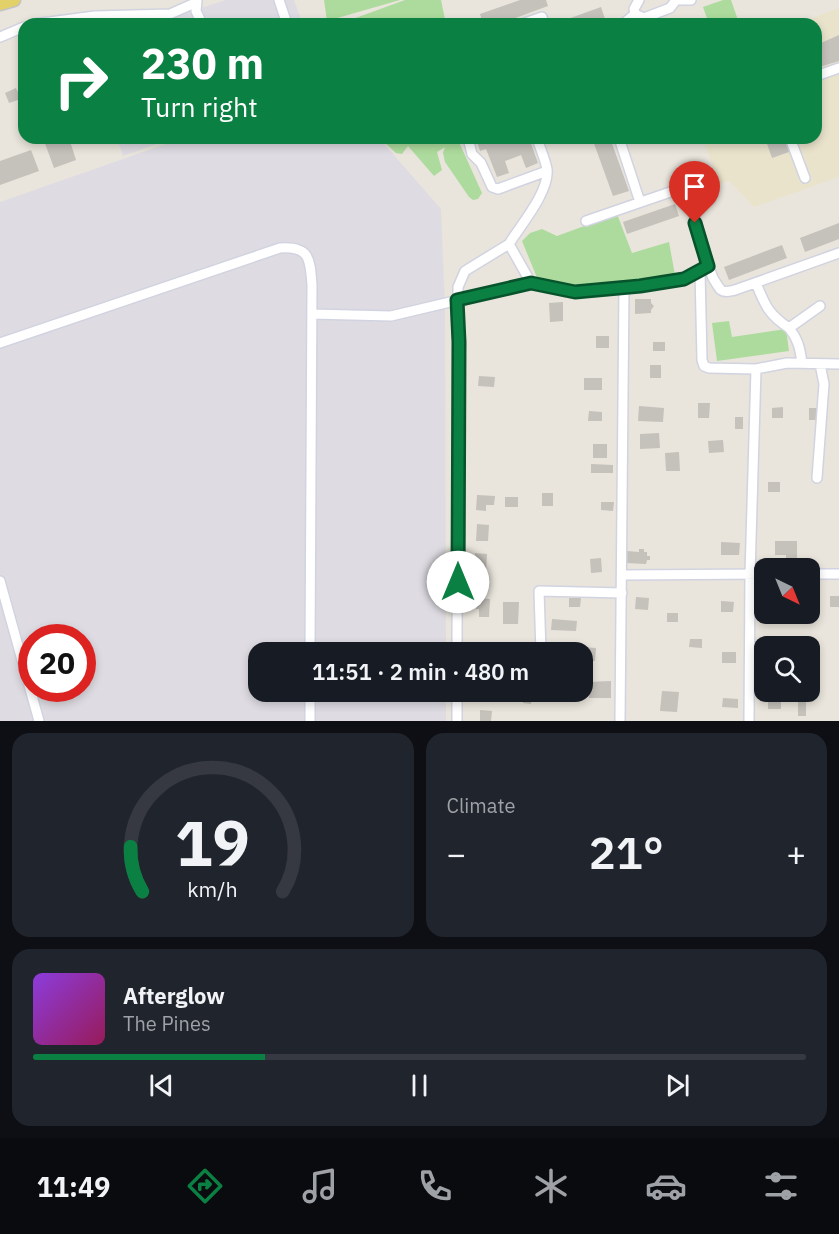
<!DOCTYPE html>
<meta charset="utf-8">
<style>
body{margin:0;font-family:"IBM Plex Sans",sans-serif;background:#20242c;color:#f1f3f6;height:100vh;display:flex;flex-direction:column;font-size:22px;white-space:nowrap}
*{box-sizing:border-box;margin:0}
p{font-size:20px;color:#9ea1a6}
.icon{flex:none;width:33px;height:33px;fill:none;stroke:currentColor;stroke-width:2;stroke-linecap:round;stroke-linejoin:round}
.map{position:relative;height:721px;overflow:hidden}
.sheet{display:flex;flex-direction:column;gap:12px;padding:12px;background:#0d0f14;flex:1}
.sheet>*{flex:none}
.banner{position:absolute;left:18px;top:18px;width:804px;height:126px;border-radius:18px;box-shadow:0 3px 9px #0003;background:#0b8043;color:#fff;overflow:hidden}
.needle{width:39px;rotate:137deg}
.fabs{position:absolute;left:754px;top:558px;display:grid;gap:12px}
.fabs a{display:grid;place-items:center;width:66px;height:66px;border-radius:12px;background:#171b24;box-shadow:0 3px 9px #0003;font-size:30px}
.speed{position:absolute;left:18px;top:624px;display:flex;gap:12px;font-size:30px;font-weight:700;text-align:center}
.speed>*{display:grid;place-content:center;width:78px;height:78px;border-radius:50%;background:#171b24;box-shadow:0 3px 9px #0003;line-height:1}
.speed .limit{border:9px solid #d22;background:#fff;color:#111}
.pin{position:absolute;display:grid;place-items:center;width:51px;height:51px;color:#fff;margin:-62px -26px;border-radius:50% 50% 50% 0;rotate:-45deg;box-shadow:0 0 6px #0007}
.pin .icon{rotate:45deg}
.me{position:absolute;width:66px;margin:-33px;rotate:0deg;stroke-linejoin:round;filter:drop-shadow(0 0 4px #0008)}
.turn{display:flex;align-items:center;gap:21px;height:126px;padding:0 24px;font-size:27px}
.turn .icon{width:78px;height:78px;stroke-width:2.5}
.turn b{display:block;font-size:42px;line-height:51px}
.big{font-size:45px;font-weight:600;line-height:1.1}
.sheet .card{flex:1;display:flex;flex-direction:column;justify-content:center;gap:9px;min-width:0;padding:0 21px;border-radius:18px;background:#20242c}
.sheet .dial{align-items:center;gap:0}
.dial svg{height:156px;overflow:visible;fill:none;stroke:#363941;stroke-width:7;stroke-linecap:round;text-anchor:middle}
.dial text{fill:#f1f3f6;stroke:none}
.song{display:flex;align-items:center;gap:18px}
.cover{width:72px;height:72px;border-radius:9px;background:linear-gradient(135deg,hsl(270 70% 55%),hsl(330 70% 35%))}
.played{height:6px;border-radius:3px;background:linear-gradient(90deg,#0b8043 30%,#363941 30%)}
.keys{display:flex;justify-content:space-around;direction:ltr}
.heat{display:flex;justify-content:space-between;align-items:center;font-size:33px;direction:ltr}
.sheet .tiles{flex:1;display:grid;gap:12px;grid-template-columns:1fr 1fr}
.card:last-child{grid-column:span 2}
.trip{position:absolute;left:248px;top:642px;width:345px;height:60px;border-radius:18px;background:#171b24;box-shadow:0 3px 9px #0003;font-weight:600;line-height:60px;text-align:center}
.dock{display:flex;height:96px;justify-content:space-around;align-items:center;background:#090b0e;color:#9ea1a6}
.dock .icon{width:42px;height:42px}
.dock .active{color:#0b8043}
.dock b{font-size:27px;color:#f1f3f6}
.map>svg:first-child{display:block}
.industrial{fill:#dedce2;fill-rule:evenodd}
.education{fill:#eae3cc}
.green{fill:#addb9d}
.building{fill:#c5c1bb}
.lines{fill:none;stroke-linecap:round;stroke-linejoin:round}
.minor-casing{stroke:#d1d3e0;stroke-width:12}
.major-casing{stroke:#c3c3c3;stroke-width:15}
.minor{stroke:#fff;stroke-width:9}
.major{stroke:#e2d068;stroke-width:12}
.route-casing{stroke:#07532c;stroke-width:15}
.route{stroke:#0b8043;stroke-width:10}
</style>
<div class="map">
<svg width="839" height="721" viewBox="0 0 839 721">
<rect width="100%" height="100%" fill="#e9e5dc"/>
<path class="industrial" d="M226 0H294L303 24H75L72 14 125 15 169 18Z
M117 138H173L123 156Z
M183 138H379L441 209 445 308 446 652H258V692H446V721H0V202ZM32 638H82V688H32Z"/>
<path class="education" d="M839 8V177L754 207 729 181 720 184 702 138H816V24H796Z"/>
<path class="green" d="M324 0H400L327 21Z
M405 0H441L446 24H339Z
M723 0H731L739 23 709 24 703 7Z
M380 138H456L452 141 459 142 482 193 478 199 473 200 469 197 445 162 443 153 445 147 437 152 442 170 434 176 408 146 402 154 396 153Z
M617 214 632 253 669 242 675 275 579 287 538 280 522 241 530 233 542 229 557 236Z
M729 321 732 337 786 329 789 351 717 361 712 323Z"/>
<path class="building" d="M520 0H546L548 6 499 24H483L480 14Z
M601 7 606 22 600 24H554Z
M839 35V61L816 68V43L821 41V43Z
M16 88 21 99 9 103 5 93Z
M43 138H69L76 160 54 168Z
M476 138H496L498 142 507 138H529L538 163 526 168 521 155 505 161 509 173 497 177 486 149 480 151Z
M592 138H610L629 191 613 196Z
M765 138H784L789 152 772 158Z
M31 150 39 171 0 185V161Z
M675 204 679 216 627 234 623 222Z
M839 223V239L805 252 800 238Z
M782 245 787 258 729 280 724 267Z
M635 299H651V303L654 306 651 310V313L635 314Z
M563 302V321L550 322 549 303Z
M596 336H609V348H596Z
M653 342H665V351H653Z
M650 365H661V378H650Z
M479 376 495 377 494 387 478 386Z
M584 378H602V390H584Z
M698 403H710L709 418H698Z
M639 406 664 408 663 422 638 421Z
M783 407V418H772V408Z
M809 408H818V420H809Z
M589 411 602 412V421H588Z
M735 417H743V429H735Z
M659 433 660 448 640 449V434Z
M723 440 724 452 709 453 708 441Z
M593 444H607V458H593Z
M679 452 680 471H666L665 453Z
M591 464 613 465V473H591Z
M768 482H780V492H768Z
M542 493H553V506H542Z
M477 495 495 496 494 505H486V511L476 510Z
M505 497H518V507H505Z
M601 502H614L613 511 601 510Z
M477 524 489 525 488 541H476Z
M775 541H797V559H786V555H775Z
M721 542 740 543 739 555H721Z
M639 549H644V552H647V556H650V560H647L646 564 626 563 627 551 639 552Z
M475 553 487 554 486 572H474Z
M601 558 602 572 591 573 590 559Z
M830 596H839V607H830Z
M636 597 649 598 648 610 635 609Z
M476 598 490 599 489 617H479V609H476Z
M569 598H581L580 607H569Z
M721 601 734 602 733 612H721Z
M503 602H519L518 624H503Z
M667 613H678V622H667Z
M552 619 577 621 576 631 551 630Z
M690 639H702V648L689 647Z
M565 646 596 648 595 661H582V652H565Z
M722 652H736V663H722Z
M611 681V698H589L588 682Z
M662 691 679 692 677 712 660 711Z
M523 692H532L531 704 523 703Z
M768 697H781V709H768Z
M723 698 738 699V708L722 707Z
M798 702H806V716H798Z
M480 710 492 711 491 721H480Z"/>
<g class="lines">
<g class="minor-casing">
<path id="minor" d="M197 0 196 11 202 24
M279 0 287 24
M639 0 634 9 635 14 644 18 670 8 676 0
M676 0H691
M34 24 95 16 170 14 195 3
M522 24 542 17 544 24
M623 24 635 14
M0 37 24 27
M816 76 839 68
M468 138 472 154 481 163 492 187 498 189 547 171
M537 138C540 148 545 159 547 169 550 191 520 226 509 244L531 283 575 292 640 287 684 279 708 266
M619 138 640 202
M790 138 805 178
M586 221 679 189C696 203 703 255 713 278 715 281 718 287 721 290 725 293 730 291 735 290L839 253
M700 271 702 360 704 366 709 368 756 369 787 363 839 364
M756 283C765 305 768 314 789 328L820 306
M312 314 391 316 531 283
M789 328C798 339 800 348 802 363
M0 343 280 248C310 246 310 259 312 285L310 652
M817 478 824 384 820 364
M810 574H839
M622 575 765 574
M0 581 39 721
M457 652 458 287 465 271 509 244
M541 652 539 591 622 593
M310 721V692
M457 721V692
M620 721 624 287
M749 721 750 574 756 369"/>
</g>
<g class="major-casing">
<path id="major" d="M0 4 14 0"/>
</g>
<use href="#minor" class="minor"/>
<use href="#major" class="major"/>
</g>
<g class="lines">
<g class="route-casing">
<path id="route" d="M458 582 459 342 457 300 531 283 575 292 640 286 684 279 708 266 695 223"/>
</g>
<use href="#route" class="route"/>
</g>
</svg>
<div class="fabs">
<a><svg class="needle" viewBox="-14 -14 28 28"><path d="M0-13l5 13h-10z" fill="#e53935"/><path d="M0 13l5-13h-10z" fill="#9ea1a6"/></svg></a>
<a><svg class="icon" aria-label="search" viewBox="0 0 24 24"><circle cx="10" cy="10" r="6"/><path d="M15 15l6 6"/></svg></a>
</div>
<div class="speed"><div class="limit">20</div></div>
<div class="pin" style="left:695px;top:223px;background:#d93025"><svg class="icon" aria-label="arrive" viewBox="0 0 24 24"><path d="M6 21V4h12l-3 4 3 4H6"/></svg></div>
<svg class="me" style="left:458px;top:582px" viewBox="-20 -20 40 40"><circle r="19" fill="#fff"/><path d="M0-13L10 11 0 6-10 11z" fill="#0b8043"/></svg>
<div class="trip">11:51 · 2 min · 480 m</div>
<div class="banner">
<div class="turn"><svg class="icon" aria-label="right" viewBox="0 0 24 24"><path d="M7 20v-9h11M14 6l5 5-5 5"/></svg><div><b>230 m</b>Turn right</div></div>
</div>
</div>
<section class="sheet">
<div class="tiles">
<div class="card dial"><svg viewBox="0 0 100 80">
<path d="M14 69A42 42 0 1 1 86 69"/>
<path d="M14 69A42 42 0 0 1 8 46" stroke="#0b8043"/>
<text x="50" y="56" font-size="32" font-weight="700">19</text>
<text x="50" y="72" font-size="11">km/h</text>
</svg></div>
<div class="card"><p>Climate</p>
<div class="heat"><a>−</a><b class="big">21°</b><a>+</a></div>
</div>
<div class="card">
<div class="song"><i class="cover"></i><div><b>Afterglow</b><p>The Pines</p></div></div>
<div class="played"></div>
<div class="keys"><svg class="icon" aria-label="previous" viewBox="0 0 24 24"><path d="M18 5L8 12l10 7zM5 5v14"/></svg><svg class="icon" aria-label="pause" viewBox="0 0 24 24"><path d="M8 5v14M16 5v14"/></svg><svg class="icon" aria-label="next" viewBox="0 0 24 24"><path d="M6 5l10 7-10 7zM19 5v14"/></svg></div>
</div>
</div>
</section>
<nav class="dock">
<b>11:49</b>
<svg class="icon active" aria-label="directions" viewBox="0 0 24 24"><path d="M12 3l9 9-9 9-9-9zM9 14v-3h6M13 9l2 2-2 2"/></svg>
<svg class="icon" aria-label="music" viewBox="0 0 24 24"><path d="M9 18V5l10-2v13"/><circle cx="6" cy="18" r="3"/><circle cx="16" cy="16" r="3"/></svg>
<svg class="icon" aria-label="phone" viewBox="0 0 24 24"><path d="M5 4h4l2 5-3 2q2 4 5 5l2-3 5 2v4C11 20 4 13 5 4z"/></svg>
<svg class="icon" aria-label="climate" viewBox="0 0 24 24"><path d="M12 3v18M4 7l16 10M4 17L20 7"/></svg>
<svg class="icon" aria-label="car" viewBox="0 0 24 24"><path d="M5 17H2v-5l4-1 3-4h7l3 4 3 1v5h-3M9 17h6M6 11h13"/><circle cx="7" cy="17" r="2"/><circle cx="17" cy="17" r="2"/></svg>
<svg class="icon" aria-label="filters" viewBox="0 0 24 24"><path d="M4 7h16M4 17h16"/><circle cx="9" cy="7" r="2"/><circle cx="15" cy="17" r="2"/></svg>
</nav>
